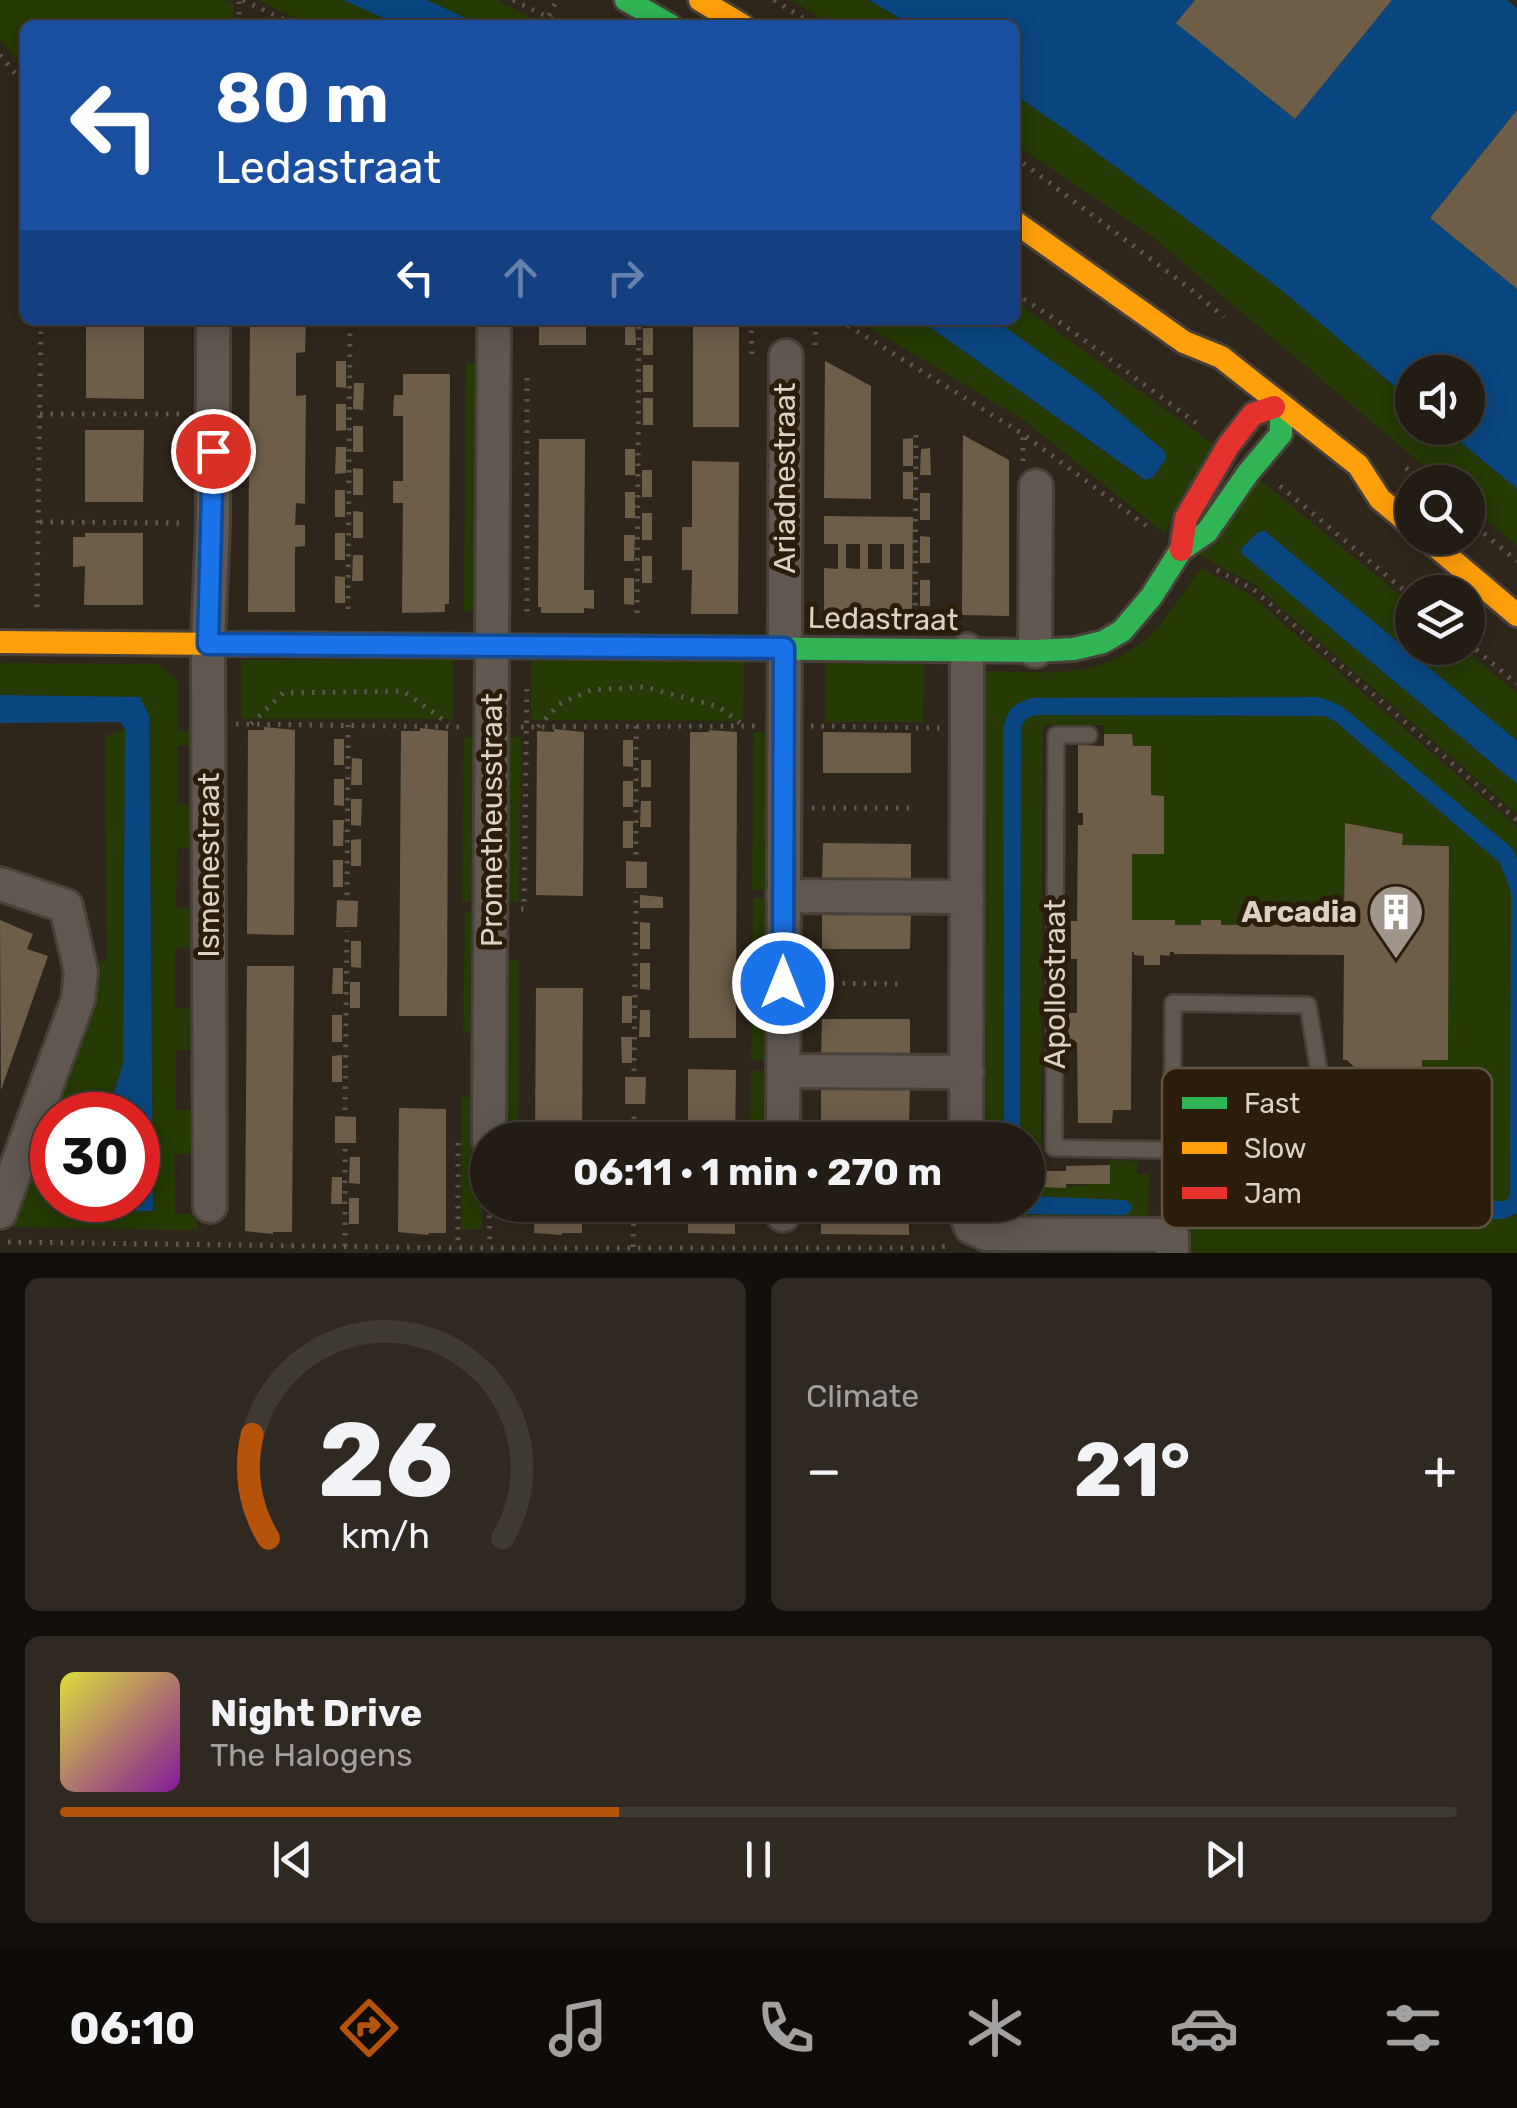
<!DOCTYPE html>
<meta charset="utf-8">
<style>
body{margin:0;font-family:Rubik,sans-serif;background:#2f2922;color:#f1f3f6;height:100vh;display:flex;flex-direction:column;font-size:38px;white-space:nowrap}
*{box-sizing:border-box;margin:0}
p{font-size:32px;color:#a3a1a0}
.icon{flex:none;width:55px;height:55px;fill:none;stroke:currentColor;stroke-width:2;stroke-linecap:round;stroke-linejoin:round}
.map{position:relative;height:1253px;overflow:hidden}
.sheet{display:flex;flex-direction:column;gap:25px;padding:25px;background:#130f0b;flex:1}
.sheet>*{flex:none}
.top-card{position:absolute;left:20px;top:20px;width:1000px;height:305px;border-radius:15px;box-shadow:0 5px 25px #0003,0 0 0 2px #403a34;background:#1a4fa0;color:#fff;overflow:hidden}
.fabs{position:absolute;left:1395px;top:355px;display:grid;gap:20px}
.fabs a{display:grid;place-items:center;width:90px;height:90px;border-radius:50%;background:#231c14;box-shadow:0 5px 25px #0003,0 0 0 2px #403a34;font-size:50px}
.speed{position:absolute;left:30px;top:1092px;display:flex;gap:20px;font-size:50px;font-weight:700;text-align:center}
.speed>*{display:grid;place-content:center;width:130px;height:130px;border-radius:50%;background:#231c14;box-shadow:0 5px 25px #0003,0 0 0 2px #403a34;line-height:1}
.speed .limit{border:15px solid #d22;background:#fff;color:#111}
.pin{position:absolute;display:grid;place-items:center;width:85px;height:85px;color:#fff;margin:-42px;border:5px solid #fff;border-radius:50%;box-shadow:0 2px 10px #0007}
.me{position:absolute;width:110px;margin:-55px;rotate:0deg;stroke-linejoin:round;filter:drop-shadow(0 0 8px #0008)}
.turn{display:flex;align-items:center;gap:35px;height:210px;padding:0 30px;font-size:45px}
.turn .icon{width:130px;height:130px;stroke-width:2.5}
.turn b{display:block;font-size:70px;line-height:85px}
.lanes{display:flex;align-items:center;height:95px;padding:0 30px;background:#0003;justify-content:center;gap:50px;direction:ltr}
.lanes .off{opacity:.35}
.big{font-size:75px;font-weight:700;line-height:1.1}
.sheet .tile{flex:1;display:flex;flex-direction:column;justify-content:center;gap:15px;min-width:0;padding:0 35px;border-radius:15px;background:#2f2922}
.sheet .dial{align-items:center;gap:0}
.dial svg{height:260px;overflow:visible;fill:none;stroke:#403a34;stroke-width:7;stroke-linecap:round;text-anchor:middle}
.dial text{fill:#f1f3f6;stroke:none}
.song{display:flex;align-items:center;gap:30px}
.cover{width:120px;height:120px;border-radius:15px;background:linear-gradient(135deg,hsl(60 70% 55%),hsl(290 70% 35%))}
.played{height:10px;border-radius:5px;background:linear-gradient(90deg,#b45309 40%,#403a34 40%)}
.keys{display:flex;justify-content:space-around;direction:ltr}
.heat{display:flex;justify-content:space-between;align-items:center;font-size:55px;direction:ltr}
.sheet .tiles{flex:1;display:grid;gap:25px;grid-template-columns:1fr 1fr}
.tile:last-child{grid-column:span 2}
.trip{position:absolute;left:470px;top:1122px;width:575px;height:100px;border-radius:50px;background:#231c14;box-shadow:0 5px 25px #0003,0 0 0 2px #403a34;font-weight:700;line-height:100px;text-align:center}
.menu{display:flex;height:160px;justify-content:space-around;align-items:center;background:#0e0b08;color:#a3a1a0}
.menu .icon{width:70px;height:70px}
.menu .active{color:#b45309}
.menu b{font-size:45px;color:#f1f3f6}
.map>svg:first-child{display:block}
.green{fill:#253a04}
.water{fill:#0a4781}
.building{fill:#6e5e48;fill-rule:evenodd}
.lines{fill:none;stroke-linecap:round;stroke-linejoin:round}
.lane-casing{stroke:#494139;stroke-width:20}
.street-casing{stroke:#494139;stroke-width:38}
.fast-casing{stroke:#494139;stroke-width:28}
.slow-casing{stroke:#494139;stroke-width:28}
.jam-casing{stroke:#494139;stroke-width:28}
.path{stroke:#5e5750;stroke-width:5;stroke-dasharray:2.5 8;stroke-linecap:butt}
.lane{stroke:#5f5750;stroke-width:15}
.street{stroke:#5f5750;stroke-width:32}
.fast{stroke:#30b455;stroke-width:22}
.slow{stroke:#ff9f0a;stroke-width:22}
.jam{stroke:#e5322d;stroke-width:22}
.route-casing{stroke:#114b97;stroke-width:25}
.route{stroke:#1a73e8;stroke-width:18}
.labels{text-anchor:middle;stroke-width:10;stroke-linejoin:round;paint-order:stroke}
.street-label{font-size:30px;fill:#dbd1c5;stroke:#2c1d0a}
.poi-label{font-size:30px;font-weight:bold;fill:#dbd1c5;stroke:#2c1d0a;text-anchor:end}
.key{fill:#2c1d0a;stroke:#615342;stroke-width:2.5}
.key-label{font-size:28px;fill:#dbd1c5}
</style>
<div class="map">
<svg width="1517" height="1253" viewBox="0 0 1517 1253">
<rect width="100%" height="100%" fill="#2f261b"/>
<path class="green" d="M0 0H224L234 3V25H25V69L0 40Z
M258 0H343L399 25H309Z
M427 0H497L546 25H480Z
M792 0H869L911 25H831Z
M1015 95 1066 130 1279 288 1412 401V428H1444L1517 489V546L1468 504V482H1443L1149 234 1015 144Z
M1015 301 1217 447 1164 533 1025 421 857 320H920L1144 480 1153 477 1166 459 995 320H1015Z
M466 363H485L484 611H464Z
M1255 476 1412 605V648H1463L1517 693V741L1265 531 1241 553 1517 784V814L1254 584 1197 554Z
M1201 568 1248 593 1517 827V858L1513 849 1333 702 1317 697 1032 698 1003 730 1004 1140H975L978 671C1047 672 1109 683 1159 626 1174 608 1187 587 1201 568Z
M453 659V719H241V660Z
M531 661H744L743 721 531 720Z
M0 663 158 664 177 680V731H196V745L177 746V805H196V847L177 848 176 907 196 908 195 948 175 949V1008L195 1009V1050H176V1110H195V1153L175 1154V1213L195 1214 197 1217V1230L13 1227 72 1059 91 962 107 961 105 736 125 729 123 1064 107 1115H52V1200H80L77 1213 153 1211 149 716 140 697 0 695Z
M825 663H924L923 722H825Z
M1036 715 1324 716 1336 722 1500 863 1511 892 1510 1196 1506 1201H1453V1179L1461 1127 1473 1126 1472 1106H1469V1095H1472V1080L1422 1078V1060H1448L1449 846 1402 845V834L1345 823 1344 926 1318 925 1317 921H1298L1297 925H1269V921H1250L1249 925H1221L1201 920V925H1175L1174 920H1132V854H1164V796L1151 795 1150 746H1133L1132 734H1104V725H1043L1041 1171 1039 1172V1186C1062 1189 1086 1183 1110 1184V1160L1137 1161V1174H1149L1148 1225 993 1224 979 1216 975 1205H1008L1021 1214 1125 1215 1028 1196V1140H1020L1021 727 1027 718Z
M754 732 775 733 773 890H752Z
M464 737H485L483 902 462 901Z
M501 737H521L519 902 498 901Z
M753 898H773L771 1060H751Z
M465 912H484L482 1032H463Z
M500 959 519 960 518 1140H498Z
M751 1071H771V1140H750Z
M461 1097H482V1229H462Z
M1191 1171H1210L1211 1189H1330V1172L1335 1173 1355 1192H1373L1380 1201 1376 1204 1513 1216 1517 1213V1253H1190Z"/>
<path class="water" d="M343 0H427L480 25H399Z
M869 0H1195L1177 23 1295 119 1392 0H1507L1517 8V110L1430 218 1517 289V489L1444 428H1468V372H1412V401L1279 288 1066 130 1015 95V25H911Z
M920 320H995L1098 394 1165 452 1166 459 1153 477 1145 480Z
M1265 531 1517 741V784L1241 553V549L1258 532Z
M0 695 140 697 149 716 153 1211 76 1213 80 1200H138V1115H107L123 1064 125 729 120 722 0 723Z
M1317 697 1333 702 1344 708 1513 849 1517 858V1213L1504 1219 1220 1218 1215 1211 1216 1204 1222 1200 1376 1204 1380 1201H1506L1510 1196 1511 892 1500 863 1336 722 1324 716 1037 715 1027 718 1021 727 1020 1140H1004L1003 730C1007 710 1012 704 1032 698Z
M1028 1196 1125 1200 1132 1205V1209L1126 1215 1021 1214 1009 1207 1008 1205H1028Z"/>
<path class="building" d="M1195 0H1392L1295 119 1176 23Z
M1517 110V289L1430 218Z
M250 320H306L305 352 296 353V396L306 395 305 482V504L296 503 295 525H305V546L295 547V612H248Z
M539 320H586V345H539Z
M625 320H635L636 345H625Z
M693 320H739V427H693Z
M86 326H144V399L86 398Z
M643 328H653V355H643Z
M336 361H346V388L336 387Z
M825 361 871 386V499L824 498Z
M643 365H653V392H643Z
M403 374H450L449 604H445V612L402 613 403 503H393V481H403V416H393L394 395H403Z
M354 383H364L363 410 353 409Z
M643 398H653V425H643Z
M336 404H346V430L336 431Z
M353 426H363V452H353Z
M85 430H144L143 502H85Z
M963 435 1009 460V616L962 615Z
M913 438V466H903V439Z
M539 439H585L584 590H594V609L584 608V613H541V607H538Z
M336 447H346V473L335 474Z
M930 448 931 475H920L921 449Z
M625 449H635V475H625Z
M692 461 739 462 738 614H691L692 570H682V527H692Z
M353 468 363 469V495H353Z
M642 470H652V497H642Z
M903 472H913V499H903Z
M335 490H345V517H335Z
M625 492H635V518H625Z
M920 493H930V520H920Z
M353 511 363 512V538H353Z
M642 513H652V540H642Z
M824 516 913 517 912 615H833V612H824V568L838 569V544H824ZM846 544H860V569L846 568ZM868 544H882V569H868ZM890 544H904V569H890Z
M85 533H143V605H84L85 566 73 567V537H85Z
M335 533H345V560H335Z
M624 535H635L634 561H624Z
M920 536 930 537V563H920Z
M353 555H363V581H352Z
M642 556H652V583H642Z
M335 576 345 577V603H335Z
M624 578H634V605L624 604Z
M920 580H930V606H920Z
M264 727 295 730 294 935 247 934 248 730H264Z
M420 728 448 731 447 1016H399L401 731H420Z
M554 729 584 732 583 896 536 895 537 731 554 732Z
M709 730 737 732 736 1038H689L690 732H709Z
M823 732 911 733V773H823Z
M1104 734H1132L1133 746H1151V795L1164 796V854H1132V920H1175V925H1201V920H1221V925H1249V921H1269V925H1297V921H1318V925L1344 926 1345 823 1403 834 1402 845 1449 846 1448 1060H1422V1078L1445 1080V1067H1472V1095H1469V1106H1472V1126L1461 1127V1137H1465V1180L1431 1179V1177H1405V1179H1371V1137H1375V1126H1370L1371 1077 1365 1078 1347 1060H1343L1344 955 1174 954V952H1170L1169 956 1160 955V965H1144V956L1134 955V952H1132L1131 1110H1113L1112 1123H1078L1077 1042H1068L1069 1013H1077V959H1071V921H1077L1078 825H1083V813H1078V745L1104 746Z
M334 739H344V765H334Z
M623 740H633V767L623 766Z
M352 758 362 759V785H351Z
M641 760H651V787H641Z
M334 779H344V806L334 805Z
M623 781H633V807H623Z
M351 799H362L361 826 351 825Z
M641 801H651V827H640Z
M333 820H344L343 846H333Z
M623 821H633V848H623Z
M361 839V866H351V840Z
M823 843 911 844V884L822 883Z
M333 860H343V887H333Z
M626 861 647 862V888H626Z
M640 895 663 897V908H640Z
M337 900 358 901 357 927H336Z
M822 908 911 909 910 949H822Z
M0 920 33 934 27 949 48 956 1 1090Z
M640 922 650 923V949H640Z
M351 941H361V968L351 967Z
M640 963H650V990L640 989Z
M247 966H294L292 1232H273V1234L245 1231Z
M333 968H343V994H332Z
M350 982H360V1008H350Z
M536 988H583L582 1140H535Z
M622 996H632V1023H622Z
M640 1010H650V1037H639Z
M332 1015H342V1042H332Z
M822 1019H910V1059H821Z
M621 1037H632V1063H622Z
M342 1055V1082H332V1056Z
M688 1069 736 1070 735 1140H688Z
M625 1077H646L645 1104H625Z
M821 1084 910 1085 909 1125 821 1124Z
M399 1108 446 1109V1233H428L429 1235 398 1232Z
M335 1116 356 1117V1143H335Z
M350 1157H360V1184L349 1183Z
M1110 1165V1184H1066V1188L1039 1187V1171H1066V1166Z
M332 1177H342V1204H331Z
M349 1198H359V1224H349Z
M535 1205H582V1233H562V1235L534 1233Z
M688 1205H735V1234L688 1233Z
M821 1205H909V1235L821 1234Z"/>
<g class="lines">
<g class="lane-casing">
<path id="lane" d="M1089 735H1056L1054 1148 1172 1150
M1318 1159 1339 1168 1359 1185 1407 1193 1445 1192
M1172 1235 1173 1003 1308 1005 1320 1077 1318 1159 1172 1163"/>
</g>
<g class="street-casing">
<path id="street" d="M1035 651 1036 486
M0 884 66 906 81 972 78 1000 0 1212
M783 896 967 897
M783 1071 967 1072
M489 1140 494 320
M783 1140 786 356
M966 1140 967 650
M965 1205V1212L971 1227 987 1234 1172 1235V1253
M210 1206 208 643 213 523V320
M783 1215V1205"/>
</g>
<g class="fast-casing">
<path id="fast" d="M626 0 670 25
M602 647 1035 651 1074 649 1103 642 1122 631 1151 597 1181 550 1207 532 1248 473 1281 434V404L1274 407"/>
</g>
<g class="slow-casing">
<path id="slow" d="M700 0 742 25
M1015 222 1184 342 1221 357 1358 465 1380 499 1412 526
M1426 538 1517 615
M0 642 602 647"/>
</g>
<g class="jam-casing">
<path id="jam" d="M1181 550 1186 518 1228 446 1253 414 1274 407"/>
</g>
<path class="path" d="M243 0 295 25
M513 0 564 25
M774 0 814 25
M239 25V0
M544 25 557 0
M0 55 25 85
M1015 157 1188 287 1224 317
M1015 293 1065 326 1199 425
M751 320 752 355H759
M839 320 1023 434 1148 527
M815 345 816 320
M527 378V612
M40 414H182
M1023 461V434
M1406 468 1423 482
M1280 486 1412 597
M1468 520 1517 561
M40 522 187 523
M1217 570 1253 589 1517 820
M37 607 41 320
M348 609 350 320
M637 613 639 320
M915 616 916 429
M1468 643 1517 684
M236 724 465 727
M251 724 283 693 403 691 449 724
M636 726V855
M811 726 940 728
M521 727 755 726
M538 727 559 704 591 690 645 687 719 707 743 725
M812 808H911
M347 895 348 725
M521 909H524L527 683
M811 983 899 984
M634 1071 636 892
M345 1110 347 931
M634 1140V1110
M458 1143V1247
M489 1205 490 1247
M8 1242 458 1248H936L951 1245
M345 1246V1146
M633 1247 634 1205"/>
<use href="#lane" class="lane"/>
<use href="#street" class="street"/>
<use href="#fast" class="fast"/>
<use href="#slow" class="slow"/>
<use href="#jam" class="jam"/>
</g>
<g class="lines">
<g class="route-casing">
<path id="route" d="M213 451 208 644 784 648 783 983"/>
</g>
<use href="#route" class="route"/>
</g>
<defs>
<g id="building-pin" transform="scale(2.875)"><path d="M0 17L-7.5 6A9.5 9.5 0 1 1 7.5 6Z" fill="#9f958a" stroke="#2c1d0a"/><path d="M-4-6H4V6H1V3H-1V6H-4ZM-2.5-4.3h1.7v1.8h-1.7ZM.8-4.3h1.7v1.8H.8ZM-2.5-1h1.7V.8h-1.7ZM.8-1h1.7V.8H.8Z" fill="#fff"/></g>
</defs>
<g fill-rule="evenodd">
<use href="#building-pin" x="1396" y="912"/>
</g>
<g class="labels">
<g class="street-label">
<text transform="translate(785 478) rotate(-90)" y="10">Ariadnestraat</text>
<text transform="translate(883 619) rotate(1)" y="10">Ledastraat</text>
<text transform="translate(492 820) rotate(-90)" y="10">Prometheusstraat</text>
<text transform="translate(209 865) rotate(-90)" y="10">Ismenestraat</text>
<text transform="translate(1055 984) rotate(-90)" y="10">Apollostraat</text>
</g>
<g class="poi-label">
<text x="1357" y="922">Arcadia</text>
</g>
</g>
<rect x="1162" y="1068" width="330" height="160" rx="15" class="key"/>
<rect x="1182" y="1097" width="45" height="12" fill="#30b455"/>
<rect x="1182" y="1142" width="45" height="12" fill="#ff9f0a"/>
<rect x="1182" y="1187" width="45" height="12" fill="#e5322d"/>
<g class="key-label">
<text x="1244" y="1113">Fast</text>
<text x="1244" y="1158">Slow</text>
<text x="1244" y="1203">Jam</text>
</g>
</svg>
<div class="fabs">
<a><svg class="icon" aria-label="sound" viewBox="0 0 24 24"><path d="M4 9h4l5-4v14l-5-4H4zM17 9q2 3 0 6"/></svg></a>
<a><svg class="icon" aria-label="search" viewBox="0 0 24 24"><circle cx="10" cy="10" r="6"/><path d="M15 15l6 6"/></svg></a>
<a><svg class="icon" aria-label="layers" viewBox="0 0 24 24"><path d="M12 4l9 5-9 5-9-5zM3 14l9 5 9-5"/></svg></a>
</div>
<div class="speed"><div class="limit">30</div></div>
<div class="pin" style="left:213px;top:451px;background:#d93025"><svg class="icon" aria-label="arrive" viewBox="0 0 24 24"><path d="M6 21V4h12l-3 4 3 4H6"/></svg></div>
<svg class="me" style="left:783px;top:983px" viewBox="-20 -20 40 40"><circle r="17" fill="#1a73e8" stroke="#fff" stroke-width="3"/><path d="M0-11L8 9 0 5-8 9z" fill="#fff"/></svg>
<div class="trip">06:11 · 1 min · 270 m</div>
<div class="top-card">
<div class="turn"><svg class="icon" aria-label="left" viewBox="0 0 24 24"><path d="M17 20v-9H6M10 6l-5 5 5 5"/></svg><div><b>80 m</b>Ledastraat</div></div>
<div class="lanes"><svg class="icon" aria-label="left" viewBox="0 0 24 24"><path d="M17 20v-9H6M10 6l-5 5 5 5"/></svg><svg class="icon off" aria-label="ahead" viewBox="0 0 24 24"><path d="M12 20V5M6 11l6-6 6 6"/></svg><svg class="icon off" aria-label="right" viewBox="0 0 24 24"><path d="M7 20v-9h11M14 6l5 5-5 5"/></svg></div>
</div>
</div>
<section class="sheet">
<div class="tiles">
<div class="tile dial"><svg viewBox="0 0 100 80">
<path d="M14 69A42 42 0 1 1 86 69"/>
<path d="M14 69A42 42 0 0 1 9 37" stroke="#b45309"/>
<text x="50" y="56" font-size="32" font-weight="700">26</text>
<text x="50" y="72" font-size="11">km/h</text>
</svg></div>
<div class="tile"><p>Climate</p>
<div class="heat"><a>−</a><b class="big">21°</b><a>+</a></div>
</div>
<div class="tile">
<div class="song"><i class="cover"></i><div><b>Night Drive</b><p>The Halogens</p></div></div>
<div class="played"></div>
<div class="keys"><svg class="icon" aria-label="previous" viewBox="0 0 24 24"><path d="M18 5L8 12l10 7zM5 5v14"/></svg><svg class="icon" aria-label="pause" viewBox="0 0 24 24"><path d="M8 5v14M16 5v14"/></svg><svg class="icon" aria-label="next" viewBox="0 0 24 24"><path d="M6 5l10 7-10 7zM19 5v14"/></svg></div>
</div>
</div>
</section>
<nav class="menu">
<b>06:10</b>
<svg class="icon active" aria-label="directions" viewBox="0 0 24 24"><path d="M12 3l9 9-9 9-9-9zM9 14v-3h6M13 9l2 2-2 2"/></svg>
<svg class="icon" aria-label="music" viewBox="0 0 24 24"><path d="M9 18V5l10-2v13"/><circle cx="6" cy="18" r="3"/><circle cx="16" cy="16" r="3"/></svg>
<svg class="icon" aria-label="phone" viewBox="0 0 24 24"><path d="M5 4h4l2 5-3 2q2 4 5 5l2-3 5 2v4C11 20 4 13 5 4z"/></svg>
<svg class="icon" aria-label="climate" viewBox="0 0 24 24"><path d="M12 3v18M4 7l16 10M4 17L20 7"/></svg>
<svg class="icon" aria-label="car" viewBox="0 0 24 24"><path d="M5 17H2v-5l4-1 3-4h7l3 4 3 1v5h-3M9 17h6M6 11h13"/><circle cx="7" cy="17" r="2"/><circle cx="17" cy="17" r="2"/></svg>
<svg class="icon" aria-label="filters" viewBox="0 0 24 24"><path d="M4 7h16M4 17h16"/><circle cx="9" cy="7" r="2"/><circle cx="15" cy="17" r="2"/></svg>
</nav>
